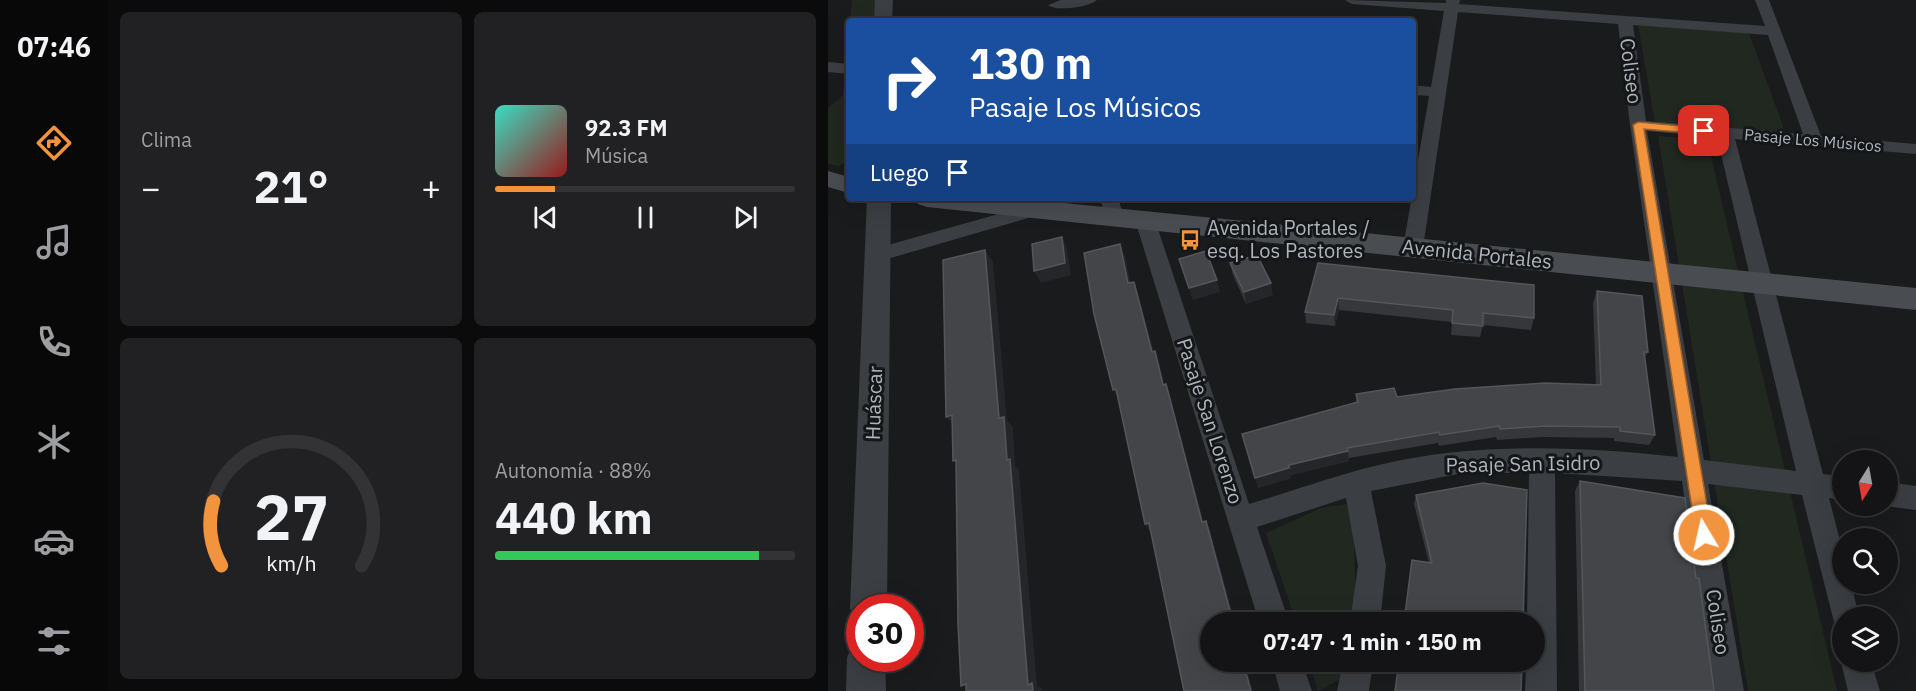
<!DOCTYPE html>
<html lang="es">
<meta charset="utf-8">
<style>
body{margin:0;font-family:"IBM Plex Sans",sans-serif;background:#212123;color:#f1f3f6;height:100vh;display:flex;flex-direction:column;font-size:22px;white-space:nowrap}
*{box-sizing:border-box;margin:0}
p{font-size:20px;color:#9d9ea1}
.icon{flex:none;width:33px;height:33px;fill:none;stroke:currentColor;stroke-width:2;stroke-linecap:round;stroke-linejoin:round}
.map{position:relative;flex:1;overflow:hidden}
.panel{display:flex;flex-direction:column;gap:12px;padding:12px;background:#0b0b0c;width:720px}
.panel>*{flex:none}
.guide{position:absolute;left:18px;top:18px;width:570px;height:183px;border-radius:6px;box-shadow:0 6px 24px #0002,0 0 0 2px #333335;background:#1a4fa0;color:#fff;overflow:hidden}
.needle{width:39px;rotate:191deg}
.fabs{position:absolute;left:1004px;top:450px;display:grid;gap:12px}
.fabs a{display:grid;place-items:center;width:66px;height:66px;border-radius:50%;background:#141416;box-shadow:0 6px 24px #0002,0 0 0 2px #333335;font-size:30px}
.speed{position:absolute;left:18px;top:594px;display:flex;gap:12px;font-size:30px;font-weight:700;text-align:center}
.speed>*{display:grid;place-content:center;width:78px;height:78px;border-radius:50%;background:#141416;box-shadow:0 6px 24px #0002,0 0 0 2px #333335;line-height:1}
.speed .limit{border:9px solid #d22;background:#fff;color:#111}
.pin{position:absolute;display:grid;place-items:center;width:51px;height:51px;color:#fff;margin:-26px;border-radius:12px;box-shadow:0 3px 9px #0006}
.me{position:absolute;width:66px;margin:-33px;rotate:351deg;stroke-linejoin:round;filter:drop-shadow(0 0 4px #0008)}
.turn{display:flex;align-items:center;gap:21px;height:126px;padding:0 24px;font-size:27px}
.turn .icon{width:78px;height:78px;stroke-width:2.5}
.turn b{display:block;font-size:42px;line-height:51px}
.then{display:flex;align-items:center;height:57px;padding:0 24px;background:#0003;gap:12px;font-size:22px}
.big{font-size:45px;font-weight:700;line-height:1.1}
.panel .card{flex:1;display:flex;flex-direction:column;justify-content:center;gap:9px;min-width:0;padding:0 21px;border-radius:9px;background:#212123}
.panel .dial{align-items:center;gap:0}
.dial svg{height:156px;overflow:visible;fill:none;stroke:#333335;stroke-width:7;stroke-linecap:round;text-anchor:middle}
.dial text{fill:#f1f3f6;stroke:none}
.song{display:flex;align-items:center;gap:18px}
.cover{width:72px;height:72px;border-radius:9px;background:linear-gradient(135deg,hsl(170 70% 55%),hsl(0 70% 35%))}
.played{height:6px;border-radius:3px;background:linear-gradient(90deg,#f2933d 20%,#333335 20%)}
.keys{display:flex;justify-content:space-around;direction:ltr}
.heat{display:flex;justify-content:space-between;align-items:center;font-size:33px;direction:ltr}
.charge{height:9px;border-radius:4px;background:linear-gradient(90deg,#34c759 88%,#333335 0)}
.panel .tiles{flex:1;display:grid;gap:12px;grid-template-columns:repeat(2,1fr)}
.trip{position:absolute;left:372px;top:612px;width:345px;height:60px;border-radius:30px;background:#141416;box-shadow:0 6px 24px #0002,0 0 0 2px #333335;font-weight:700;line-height:60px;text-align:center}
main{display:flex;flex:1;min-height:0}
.tab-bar{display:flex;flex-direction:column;width:108px;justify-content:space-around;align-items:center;background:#080809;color:#9d9ea1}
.tab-bar .icon{width:42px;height:42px}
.tab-bar .selected{color:#f2933d}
.tab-bar b{font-size:27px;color:#f1f3f6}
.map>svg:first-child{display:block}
.green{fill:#202820}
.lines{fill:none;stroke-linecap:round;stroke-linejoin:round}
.minor{fill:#3b3e42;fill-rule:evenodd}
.tertiary{fill:#3b3e42;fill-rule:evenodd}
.secondary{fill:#494d52;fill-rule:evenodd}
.wall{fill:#36373b}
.shaded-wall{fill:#252629}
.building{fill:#434549;stroke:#53565b;stroke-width:1.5}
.route{fill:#f2933d;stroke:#9d6028;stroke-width:1.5}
.labels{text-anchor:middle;stroke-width:6;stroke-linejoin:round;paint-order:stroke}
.far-street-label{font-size:16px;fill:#adb4bc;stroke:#151618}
.street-label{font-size:20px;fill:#adb4bc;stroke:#151618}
.poi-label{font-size:20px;fill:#adb4bc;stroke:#151618;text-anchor:start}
</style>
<main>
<nav class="tab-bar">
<b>07:46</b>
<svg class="icon selected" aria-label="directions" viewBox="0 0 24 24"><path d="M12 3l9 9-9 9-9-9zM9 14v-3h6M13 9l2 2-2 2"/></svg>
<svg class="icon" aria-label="music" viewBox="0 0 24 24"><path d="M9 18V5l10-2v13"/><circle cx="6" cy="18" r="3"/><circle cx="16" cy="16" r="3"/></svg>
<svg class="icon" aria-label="phone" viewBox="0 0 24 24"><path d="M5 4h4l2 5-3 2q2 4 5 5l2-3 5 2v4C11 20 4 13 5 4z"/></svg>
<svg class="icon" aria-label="climate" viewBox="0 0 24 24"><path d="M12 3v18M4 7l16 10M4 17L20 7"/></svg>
<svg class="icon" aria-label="car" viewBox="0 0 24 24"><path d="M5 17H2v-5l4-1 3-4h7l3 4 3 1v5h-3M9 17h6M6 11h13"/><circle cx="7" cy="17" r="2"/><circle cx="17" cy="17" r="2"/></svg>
<svg class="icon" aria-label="filters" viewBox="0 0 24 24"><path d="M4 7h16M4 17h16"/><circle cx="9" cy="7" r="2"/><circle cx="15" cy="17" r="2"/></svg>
</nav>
<section class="panel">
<div class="tiles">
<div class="card"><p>Clima</p>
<div class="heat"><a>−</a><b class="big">21°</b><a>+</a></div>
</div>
<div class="card">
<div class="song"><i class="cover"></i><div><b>92.3 FM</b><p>Música</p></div></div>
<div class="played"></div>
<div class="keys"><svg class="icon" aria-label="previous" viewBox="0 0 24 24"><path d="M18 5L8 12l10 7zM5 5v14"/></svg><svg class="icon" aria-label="pause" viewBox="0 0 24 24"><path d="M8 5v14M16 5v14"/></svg><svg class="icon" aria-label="next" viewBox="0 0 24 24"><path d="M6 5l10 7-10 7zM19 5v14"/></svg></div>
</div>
<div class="card dial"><svg viewBox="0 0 100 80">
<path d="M14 69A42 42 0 1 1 86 69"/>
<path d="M14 69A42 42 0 0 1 10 36" stroke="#f2933d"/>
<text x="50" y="56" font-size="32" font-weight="700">27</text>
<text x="50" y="72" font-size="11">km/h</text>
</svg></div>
<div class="card"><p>Autonomía · 88%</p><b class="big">440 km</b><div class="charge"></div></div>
</div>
</section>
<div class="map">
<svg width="1088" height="691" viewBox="0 0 1088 691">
<rect width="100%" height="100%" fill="#1a1b1d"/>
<path class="green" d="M24 0H48L47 21H22Z
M810 25 921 33 958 134 827 123Z
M21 33V159L11 166 0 164V108L15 95Z
M830 136 879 139 1009 691H920Z
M525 503 528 622H468L438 533 493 508Z
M481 662H530V670L490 691Z"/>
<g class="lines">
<path class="minor" d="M233 0H269C261 7 228 12 220 5Z
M517 0 618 3V0H632L631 4 937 26 927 0H941L993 136 1088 144V154L907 139 995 474 1014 476V500L1001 498 1014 548V584H1023L1031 616H1014V629L1007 626 974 495 880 484 916 691H884L854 481 727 473 729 691H697L698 662H706V622H699L701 473H635L543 491 558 566 552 622H522L530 566 518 498 429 527 461 622H431L307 220 310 215H324L327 220 421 504C465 491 508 475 551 465 645 442 755 446 850 457L802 125 790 24 630 12 595 248 592 253H578L575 248 601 96 585 95V85L603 87 616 11 524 4ZM805 25 940 35 975 134 818 121ZM819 131 889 137 968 471 876 460Z
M0 62 21 64V74L0 72Z
M272 198H290L296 217 293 222H279Z
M210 203 217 205 220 209 217 213 49 262 42 260 39 255 42 250Z
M1059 482 1088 486V510L1057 506Z
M1014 659V662H1043L1052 691H1020L1013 662Z
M444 662H474L484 691H452Z
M515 662H545L541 691H509Z"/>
<path class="tertiary" d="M47 0H65L64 21H46Z
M39 198H63L59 608H32V623L27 621 22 608Z
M32 641V658H57L58 691H18L19 658 24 644Z"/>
<path class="secondary" d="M0 171 21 177V193L0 187Z
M86 198H185L1088 288V310L99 207 90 204Z"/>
</g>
<path class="wall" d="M402 263 445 295 418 304 405 275Z
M490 263 706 318 703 330 655 325 652 337 623 335 624 322 511 310 507 326 478 323 477 312Z
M769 291 820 352 816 358 827 435 821 445 786 441V438L714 437 669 440 668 437 611 446 610 443 521 458V461L463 475V478L430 488 528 402V394L569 397 768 385 765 303Z
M752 481 868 578 886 691H751L747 491Z
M588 495 695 622 601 563 586 504Z"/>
<path class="shaded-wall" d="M234 237 239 249 243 275 213 283 206 271Z
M292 244 297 256 305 295 300 283Z
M157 250 165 262 179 420 185 427 187 466 191 470 209 686 214 689V691H205L200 685 179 460 171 418Z
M389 280 392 292 365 300 361 288Z
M306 282 310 294 329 363 324 352Z
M443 283 445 295 418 304 416 292Z
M510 298 511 310 507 326 506 315Z
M327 351 331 362 339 396 335 385Z
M338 384 342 395 378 531 374 522Z
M288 389 291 401 285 390Z
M124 415 128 428 118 417Z
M520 451 521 461 463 475V478L430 488 427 478 461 465Z
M378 521 382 530 407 622H405Z
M321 523 323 533 317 524Z
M415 662H417L425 691H423Z"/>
<path class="building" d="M234 237 237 263 206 271 204 244Z
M292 244 300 283 306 282 324 352 327 351 335 385 338 384 374 522 378 521 405 622H382V662H415L423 691H356L321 523 317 524 288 389 285 390 266 314 256 253Z
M157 250 171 418 176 417 179 460 182 459 200 685 204 683 205 691H138V684L133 686 130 624 128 460 125 461 124 415 118 417 115 260Z
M378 251 389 280 361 288 351 259Z
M429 255 443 283 416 292 402 263Z
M490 263 706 285V318L655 313V326L624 323 625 310 510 298 506 315 477 312Z
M769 291 814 296 820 352H816L827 435 792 431V427L718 426 672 429 671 426 612 435 611 432 519 448 520 451 461 465V468L427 478 414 434 530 402 528 394 566 388 569 397 627 389 717 383 773 385Z
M752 481 857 498 868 578H871L886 691H757Z
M655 483 699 490 695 622H576L584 560 604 563 588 495Z
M571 662H694L693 691H567Z"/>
<path class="route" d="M810 122 876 128 881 131 876 134 816 129 884 535 882 541 876 543 870 541 868 535 805 125Z"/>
<defs>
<g id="bus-bare" transform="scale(1.62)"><path d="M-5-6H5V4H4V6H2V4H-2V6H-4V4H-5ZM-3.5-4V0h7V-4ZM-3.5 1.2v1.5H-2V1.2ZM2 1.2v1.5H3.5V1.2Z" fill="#f2933d" stroke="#151618" stroke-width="2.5" paint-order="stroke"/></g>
</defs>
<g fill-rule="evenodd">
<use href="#bus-bare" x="362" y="240"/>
</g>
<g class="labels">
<g class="far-street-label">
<text transform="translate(985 140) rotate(5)" y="6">Pasaje Los Músicos</text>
</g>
<g class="street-label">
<text transform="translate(803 71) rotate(83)" y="7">Coliseo</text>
<text transform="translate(649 254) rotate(6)" y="7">Avenida Portales</text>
<text transform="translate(46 403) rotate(-88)" y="7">Huáscar</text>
<text transform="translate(382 421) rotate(72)" y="7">Pasaje San Lorenzo</text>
<text transform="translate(695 464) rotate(-1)" y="7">Pasaje San Isidro</text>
<text transform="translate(890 622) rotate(81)" y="7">Coliseo</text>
</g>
<g class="poi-label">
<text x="379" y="235">Avenida Portales /<tspan x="379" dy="23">esq. Los Pastores</tspan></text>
</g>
</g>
</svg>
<div class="fabs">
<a><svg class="needle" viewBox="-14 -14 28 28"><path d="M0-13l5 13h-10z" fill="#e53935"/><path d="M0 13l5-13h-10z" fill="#9d9ea1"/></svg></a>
<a><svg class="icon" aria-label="search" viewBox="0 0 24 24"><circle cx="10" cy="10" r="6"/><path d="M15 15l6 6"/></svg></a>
<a><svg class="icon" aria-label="layers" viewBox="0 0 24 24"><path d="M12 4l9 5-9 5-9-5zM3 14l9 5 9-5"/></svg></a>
</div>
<div class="speed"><div class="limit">30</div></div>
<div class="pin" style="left:876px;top:131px;background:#d93025"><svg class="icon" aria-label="arrive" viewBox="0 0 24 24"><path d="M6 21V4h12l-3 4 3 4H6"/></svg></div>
<svg class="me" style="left:876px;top:535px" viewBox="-20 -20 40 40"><circle r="17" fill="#f2933d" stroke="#fff" stroke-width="3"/><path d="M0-11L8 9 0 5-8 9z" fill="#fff"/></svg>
<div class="trip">07:47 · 1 min · 150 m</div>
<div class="guide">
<div class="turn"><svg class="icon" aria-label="right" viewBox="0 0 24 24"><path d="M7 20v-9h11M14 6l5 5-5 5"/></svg><div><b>130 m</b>Pasaje Los Músicos</div></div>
<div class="then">Luego<svg class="icon" aria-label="arrive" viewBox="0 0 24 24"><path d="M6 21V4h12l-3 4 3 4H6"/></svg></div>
</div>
</div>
</main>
